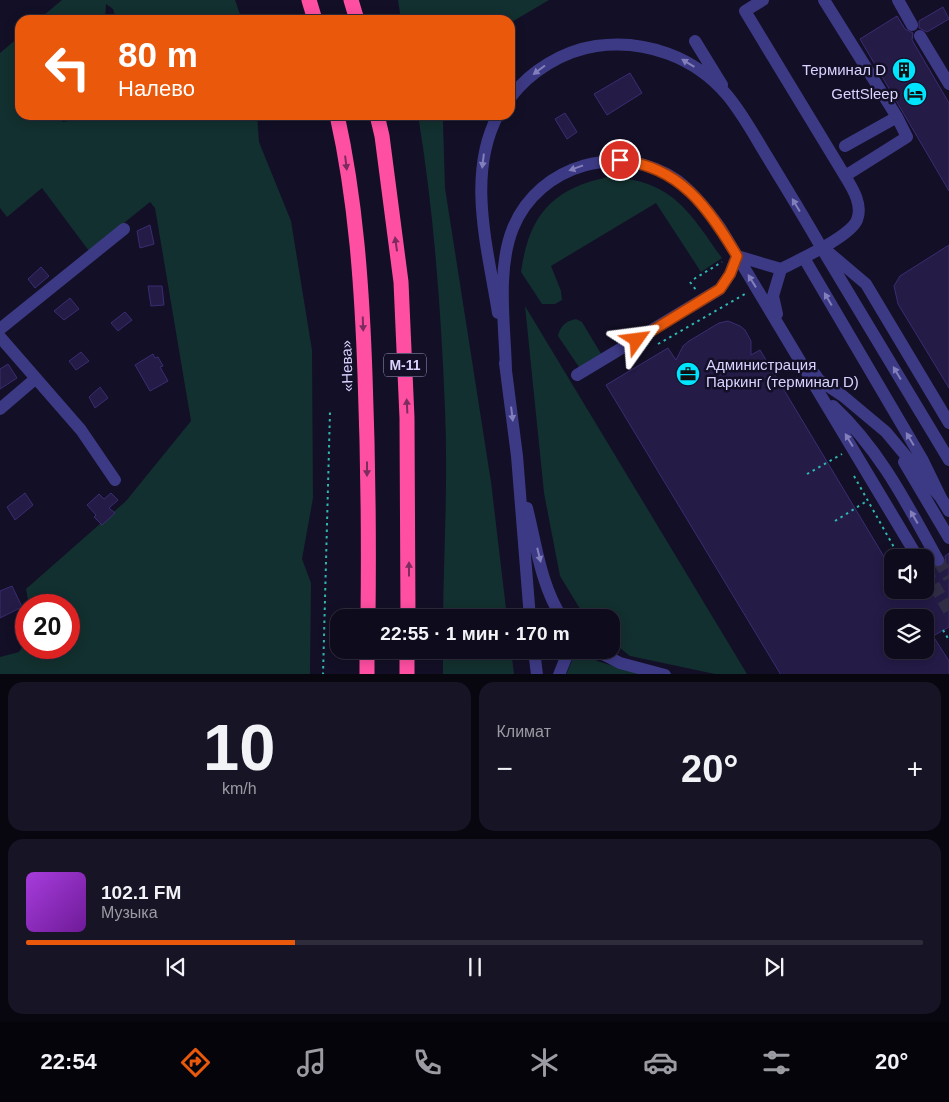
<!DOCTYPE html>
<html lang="ru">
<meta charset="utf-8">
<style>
body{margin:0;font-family:Arial,sans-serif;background:#171425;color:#f1f3f6;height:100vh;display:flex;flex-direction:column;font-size:19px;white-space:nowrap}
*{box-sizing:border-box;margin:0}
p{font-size:16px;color:#9b9ba3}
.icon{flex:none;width:28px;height:28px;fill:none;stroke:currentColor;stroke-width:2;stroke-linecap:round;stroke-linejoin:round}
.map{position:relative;height:674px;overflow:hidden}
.drawer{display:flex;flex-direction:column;gap:8px;padding:8px;background:#08060f;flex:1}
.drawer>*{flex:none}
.hud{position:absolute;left:15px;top:15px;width:500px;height:105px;border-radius:15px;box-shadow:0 2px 12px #0003,0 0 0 1px #2e2b3b;background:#ea580c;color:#fff;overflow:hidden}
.controls{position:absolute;left:884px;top:549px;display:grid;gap:10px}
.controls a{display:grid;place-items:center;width:50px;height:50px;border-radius:10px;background:#0e0b1c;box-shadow:0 2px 12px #0003,0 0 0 1px #2e2b3b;font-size:25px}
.speed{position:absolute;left:15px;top:594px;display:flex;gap:10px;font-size:25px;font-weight:700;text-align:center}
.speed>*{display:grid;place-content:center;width:65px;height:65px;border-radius:50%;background:#0e0b1c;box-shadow:0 2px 12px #0003,0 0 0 1px #2e2b3b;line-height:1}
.speed .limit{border:8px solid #d22;background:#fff;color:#111}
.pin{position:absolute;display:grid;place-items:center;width:42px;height:42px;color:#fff;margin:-21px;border:2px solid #fff;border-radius:50%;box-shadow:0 1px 5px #0007}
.me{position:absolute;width:55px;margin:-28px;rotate:59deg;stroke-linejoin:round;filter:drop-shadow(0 0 4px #0008)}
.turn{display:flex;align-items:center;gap:18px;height:105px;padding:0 20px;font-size:22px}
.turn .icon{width:65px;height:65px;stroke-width:2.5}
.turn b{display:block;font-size:35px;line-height:42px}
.big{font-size:38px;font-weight:600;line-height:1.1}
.drawer .card{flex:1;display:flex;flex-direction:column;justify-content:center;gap:8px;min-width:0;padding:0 18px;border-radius:15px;background:#171425}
.drawer .dial{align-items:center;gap:0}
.dial b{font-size:65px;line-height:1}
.song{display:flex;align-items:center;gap:15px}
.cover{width:60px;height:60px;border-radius:8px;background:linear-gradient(135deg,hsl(280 70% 55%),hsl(280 70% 35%))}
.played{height:5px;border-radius:2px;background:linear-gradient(90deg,#ea580c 30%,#2e2b3b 30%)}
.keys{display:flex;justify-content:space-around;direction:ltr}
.heat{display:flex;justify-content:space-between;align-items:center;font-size:28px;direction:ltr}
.drawer .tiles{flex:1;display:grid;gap:8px;grid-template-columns:1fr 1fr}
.card:last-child{grid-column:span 2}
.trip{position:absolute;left:330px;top:609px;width:290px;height:50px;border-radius:15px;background:#0e0b1c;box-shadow:0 2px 12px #0003,0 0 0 1px #2e2b3b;font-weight:600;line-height:50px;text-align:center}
.tab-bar{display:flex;height:80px;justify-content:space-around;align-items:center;background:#06040b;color:#9b9ba3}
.tab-bar .icon{width:35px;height:35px}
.tab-bar .active{color:#ea580c}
.tab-bar b{font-size:22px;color:#f1f3f6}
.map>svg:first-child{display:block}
.green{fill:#12302f}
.building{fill:#241b47;stroke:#3b2d73;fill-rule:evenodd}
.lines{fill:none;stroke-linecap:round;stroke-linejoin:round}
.minor-tunnel{stroke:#312d47;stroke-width:12;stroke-dasharray:12 6;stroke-linecap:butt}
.path{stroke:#2fb8b0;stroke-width:2;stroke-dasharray:2.5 4;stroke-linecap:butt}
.minor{stroke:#3d3a85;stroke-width:12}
.highway{stroke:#ff4fa3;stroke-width:15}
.minor-bridge{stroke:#3d3a85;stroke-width:12}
.oneway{fill:#837fbc}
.oneway2{fill:#7d2c5e}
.route-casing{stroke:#983908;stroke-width:12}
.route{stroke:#ea580c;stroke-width:9}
.labels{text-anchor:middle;stroke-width:5;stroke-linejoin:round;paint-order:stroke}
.shield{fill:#130f26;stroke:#9e99be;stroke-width:1}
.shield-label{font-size:14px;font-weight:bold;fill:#d9d4ff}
.poi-label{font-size:15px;fill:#d9d4ff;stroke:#130f26;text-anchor:end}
.street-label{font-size:15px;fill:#d9d4ff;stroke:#130f26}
</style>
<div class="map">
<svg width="949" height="675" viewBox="0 0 949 675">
<rect width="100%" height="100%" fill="#130f26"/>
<path class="green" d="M62 0H235L242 20H116L113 9 106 4 105 20H38Z
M398 0H549L510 23V20H401Z
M20 36V115H59L63 122 95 115H257L259 142 291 221 312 350 313 498 302 559 311 583 310 674H0V657L19 652 26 641V648H69V605H29L26 589 126 501 191 421 155 208 150 202 89 251 42 188 7 217 0 208V53Z
M418 115H446L443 122 445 188 491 482 507 617H443C444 548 448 478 445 409 441 311 434 212 418 115Z
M608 177C672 180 688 210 722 258L701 272 656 203 551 266 561 291 562 300 555 304H542L521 272C529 215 552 189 608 177Z
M525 306 747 674H715L630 656 611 641V618L585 617 560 576 544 493Z
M576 319 582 322 603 357 581 370 558 336C560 326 566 321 576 319Z
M443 650H511L514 674H443Z
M580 650 597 661 643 675H566L575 653Z"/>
<path class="building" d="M943 7 949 19 927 32 919 28V21Z
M897 16 905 29 913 33 912 40 949 103V191L860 39Z
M630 73 642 93 607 115 594 94Z
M565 113 577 132 567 139 555 119Z
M150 225 154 244 140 248 137 231Z
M949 245V388L898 304 894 286 900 276Z
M41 267 49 276 35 288 28 279Z
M148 286H162L164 305 151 306Z
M70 298 79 309 64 320 54 311Z
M125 312 132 320 118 331 111 323Z
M728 321 740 326 745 330 751 341V355L760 350 892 570V590H925V568L931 564 937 568 942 567 946 561 945 556 949 553V627L933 636 949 661V675H781L606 385 668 348 676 360 683 346 689 341 719 323ZM892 618H925V650H892Z
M81 352 89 361 76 370 69 361Z
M153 354 155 358 158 357 163 366 160 367 168 381 150 391 135 365Z
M8 364 17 378 0 389V369Z
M100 387 108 398 95 408 89 397Z
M25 493 33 505 15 520 7 507Z
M111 493 118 500 109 508 115 513 102 525 94 517 96 515 87 505 99 494 104 499Z
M12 586 22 607 0 618V591Z"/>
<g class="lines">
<path class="minor-tunnel" d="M938 560 949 578
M925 569 949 611"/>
<path class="path" d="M694 279 722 262
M690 282 696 290
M658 344 745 294
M807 474 842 454
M854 476 900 558
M835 521 867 501
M943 630 949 640
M323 675 330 411"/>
<path class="minor" d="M763 0 745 11 845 176
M824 0 897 117
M898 0 912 25
M920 36 949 84
M695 41 722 85
M510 98C530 71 563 51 596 46 645 39 695 57 727 95 743 114 755 137 768 158 786 188 804 217 821 247
M804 258 922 459 941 498
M781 269C798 260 850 237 857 220 863 205 853 189 845 176L907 137 897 117 845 146
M498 313C488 249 466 175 498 115
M0 329 124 229
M0 337 81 430 115 480
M505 363 517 456 530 618
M506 371C505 326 496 270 513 228 539 164 622 141 678 181 695 194 709 212 721 229L918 558
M814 373 819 380 843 396 886 432 941 498 949 511
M577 375 720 289 730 274 737 256 781 269 773 296 777 314
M833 406C880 450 907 504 938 560
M0 409 35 379
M904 462 949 538
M527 508C536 544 541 586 562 618
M534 650 537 675
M595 650 620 663 665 675
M559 675 569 650"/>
<path class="highway" d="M309 0 315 20
M351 0 357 20
M337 115C356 200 362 288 365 375 368 455 369 537 368 618
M377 115 382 136 401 282 407 418 408 618
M367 675V650
M407 675V650"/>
<path class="minor-bridge" d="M821 247 949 460
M827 251 866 284 949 423"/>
</g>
<defs><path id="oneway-solid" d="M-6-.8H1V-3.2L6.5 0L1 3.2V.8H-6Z" transform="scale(1.25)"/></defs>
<g class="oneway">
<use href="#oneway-solid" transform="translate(688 63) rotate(-149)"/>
<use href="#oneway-solid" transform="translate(539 70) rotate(143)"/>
<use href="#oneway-solid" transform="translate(483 161) rotate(97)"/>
<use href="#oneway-solid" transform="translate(576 168) rotate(160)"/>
<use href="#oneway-solid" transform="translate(796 205) rotate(-121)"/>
<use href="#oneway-solid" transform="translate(752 281) rotate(-122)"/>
<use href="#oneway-solid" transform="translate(828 299) rotate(-120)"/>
<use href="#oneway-solid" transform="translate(897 373) rotate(-121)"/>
<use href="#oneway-solid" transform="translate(512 414) rotate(83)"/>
<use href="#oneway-solid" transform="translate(910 439) rotate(-121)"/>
<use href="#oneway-solid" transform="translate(849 440) rotate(-121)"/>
<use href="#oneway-solid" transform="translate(914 517) rotate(-120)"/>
<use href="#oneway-solid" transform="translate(539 555) rotate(76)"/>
</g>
<g class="oneway2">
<use href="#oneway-solid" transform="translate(346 163) rotate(83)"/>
<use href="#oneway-solid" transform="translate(396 244) rotate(-98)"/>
<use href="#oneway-solid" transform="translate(363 324) rotate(88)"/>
<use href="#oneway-solid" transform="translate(407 406) rotate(-93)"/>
<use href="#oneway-solid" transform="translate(367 469) rotate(90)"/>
<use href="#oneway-solid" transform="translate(409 569) rotate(-90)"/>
</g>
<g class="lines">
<g class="route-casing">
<path id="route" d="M620 160C680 167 708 207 737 256L730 274 720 289 637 340"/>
</g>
<use href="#route" class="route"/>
</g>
<defs>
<g id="building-disc" transform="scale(1.25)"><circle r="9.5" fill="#00e5ff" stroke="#130f26"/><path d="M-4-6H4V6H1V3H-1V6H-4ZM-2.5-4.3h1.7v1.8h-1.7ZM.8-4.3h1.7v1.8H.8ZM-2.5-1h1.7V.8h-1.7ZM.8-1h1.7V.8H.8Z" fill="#111"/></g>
<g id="hotel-disc" transform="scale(1.25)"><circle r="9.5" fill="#00e5ff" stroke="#130f26"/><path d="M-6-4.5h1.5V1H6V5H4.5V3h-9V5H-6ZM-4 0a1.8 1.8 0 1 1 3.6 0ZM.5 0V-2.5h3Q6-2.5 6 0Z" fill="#111"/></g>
<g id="office-disc" transform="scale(1.25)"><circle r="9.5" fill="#00e5ff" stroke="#130f26"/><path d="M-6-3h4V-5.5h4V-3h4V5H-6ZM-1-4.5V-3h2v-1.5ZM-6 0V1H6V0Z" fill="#111"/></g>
</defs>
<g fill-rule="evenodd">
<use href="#building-disc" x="904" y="70"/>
<use href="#hotel-disc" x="915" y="94"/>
<use href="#office-disc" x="688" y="374"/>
</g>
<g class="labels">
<rect class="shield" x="384" y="353.5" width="42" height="23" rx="4"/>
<g class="shield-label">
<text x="405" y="370">М-11</text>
</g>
<g class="poi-label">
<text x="886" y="75">Терминал D</text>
<text x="898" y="99">GettSleep</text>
<text x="706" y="370" text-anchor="start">Администрация<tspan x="706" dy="17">Паркинг (терминал D)</tspan></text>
</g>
<g class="street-label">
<text transform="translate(347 366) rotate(-92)" y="5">«Нева»</text>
</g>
</g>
</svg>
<div class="controls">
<a><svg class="icon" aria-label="sound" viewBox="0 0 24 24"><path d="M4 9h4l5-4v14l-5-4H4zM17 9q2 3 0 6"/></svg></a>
<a><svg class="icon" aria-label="layers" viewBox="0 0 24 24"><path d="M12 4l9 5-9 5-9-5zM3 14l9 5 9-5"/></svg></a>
</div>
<div class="speed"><div class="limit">20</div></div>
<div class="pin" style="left:620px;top:160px;background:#d93025"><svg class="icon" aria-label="arrive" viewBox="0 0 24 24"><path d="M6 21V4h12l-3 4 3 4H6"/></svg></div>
<svg class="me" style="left:637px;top:340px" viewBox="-20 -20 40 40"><path d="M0-17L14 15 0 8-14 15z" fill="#ea580c" stroke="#fff" stroke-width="4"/></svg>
<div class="trip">22:55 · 1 мин · 170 m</div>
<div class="hud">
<div class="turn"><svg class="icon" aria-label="left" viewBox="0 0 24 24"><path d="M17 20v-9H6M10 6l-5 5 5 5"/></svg><div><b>80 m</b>Налево</div></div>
</div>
</div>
<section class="drawer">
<div class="tiles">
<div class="card dial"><b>10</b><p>km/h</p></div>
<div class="card"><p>Климат</p>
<div class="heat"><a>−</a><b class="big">20°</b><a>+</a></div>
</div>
<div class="card">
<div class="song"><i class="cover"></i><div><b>102.1 FM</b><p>Музыка</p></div></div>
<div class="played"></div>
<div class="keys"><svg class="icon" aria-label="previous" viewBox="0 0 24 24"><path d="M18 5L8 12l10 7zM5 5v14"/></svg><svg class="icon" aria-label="pause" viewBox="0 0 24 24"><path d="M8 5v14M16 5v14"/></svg><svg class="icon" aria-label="next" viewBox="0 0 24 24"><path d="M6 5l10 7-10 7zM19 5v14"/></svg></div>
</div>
</div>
</section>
<nav class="tab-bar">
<b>22:54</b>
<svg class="icon active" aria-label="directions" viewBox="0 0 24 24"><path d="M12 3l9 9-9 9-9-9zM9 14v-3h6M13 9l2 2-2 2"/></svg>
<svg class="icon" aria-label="music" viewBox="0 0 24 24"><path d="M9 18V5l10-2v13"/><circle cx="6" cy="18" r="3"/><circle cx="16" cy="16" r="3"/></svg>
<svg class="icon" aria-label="phone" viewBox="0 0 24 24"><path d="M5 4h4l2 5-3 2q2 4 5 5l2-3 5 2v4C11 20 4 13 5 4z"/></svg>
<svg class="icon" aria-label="climate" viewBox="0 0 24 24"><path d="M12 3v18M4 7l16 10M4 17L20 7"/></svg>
<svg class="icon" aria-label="car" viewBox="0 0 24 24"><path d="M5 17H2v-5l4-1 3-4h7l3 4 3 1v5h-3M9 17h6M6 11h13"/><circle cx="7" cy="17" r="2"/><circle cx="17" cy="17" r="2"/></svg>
<svg class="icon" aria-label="filters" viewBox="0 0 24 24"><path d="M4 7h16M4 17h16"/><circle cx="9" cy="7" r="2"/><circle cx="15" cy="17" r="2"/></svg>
<b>20°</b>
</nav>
